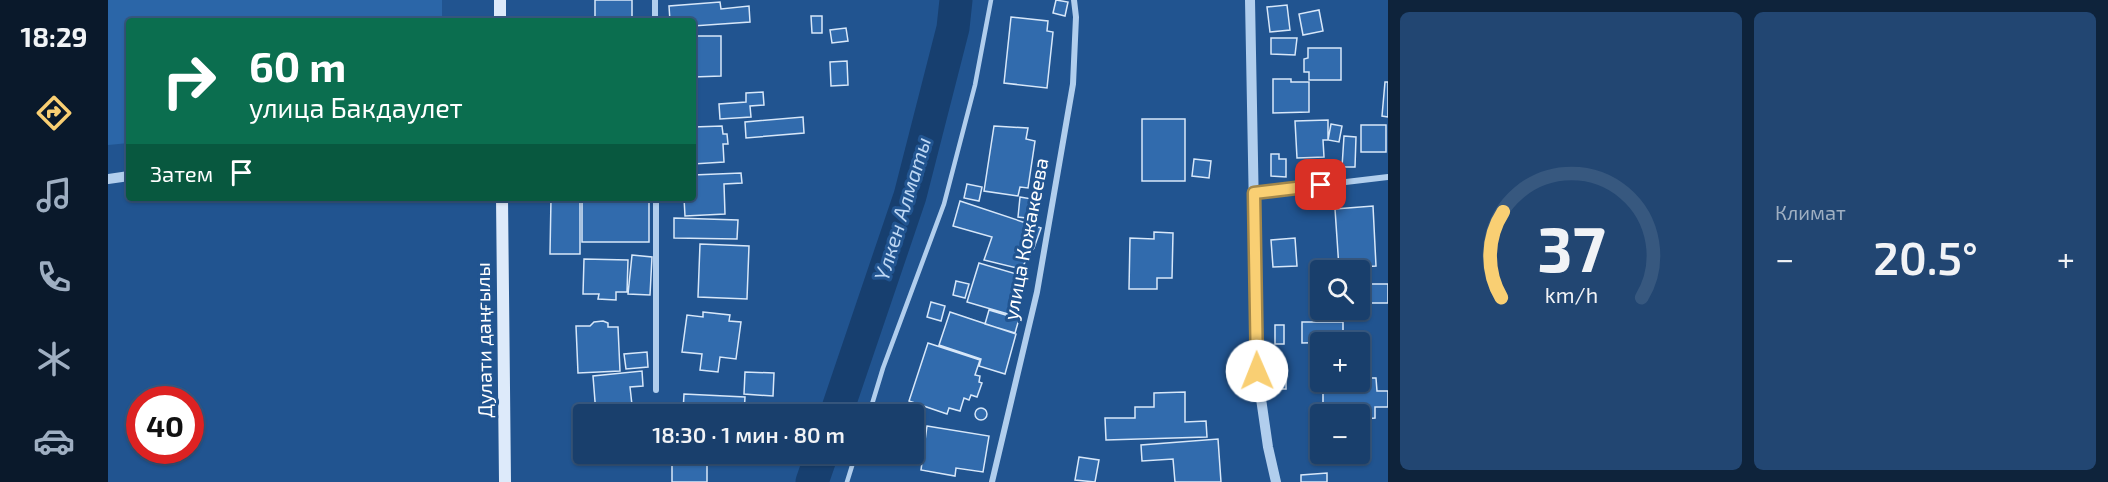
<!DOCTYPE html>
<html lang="ru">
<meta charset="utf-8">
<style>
body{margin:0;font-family:"Exo 2",sans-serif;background:#224672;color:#f1f3f6;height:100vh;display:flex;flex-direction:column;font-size:22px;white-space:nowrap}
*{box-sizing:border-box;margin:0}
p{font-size:20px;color:#9fafc2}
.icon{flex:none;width:33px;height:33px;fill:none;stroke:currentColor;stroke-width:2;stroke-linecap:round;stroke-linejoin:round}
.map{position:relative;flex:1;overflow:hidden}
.drawer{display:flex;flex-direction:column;gap:12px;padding:12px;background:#0e233b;width:720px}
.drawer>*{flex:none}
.banner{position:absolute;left:18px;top:18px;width:570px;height:183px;border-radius:6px;box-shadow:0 2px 4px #0004,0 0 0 2px #37587f;background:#0b6e4f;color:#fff;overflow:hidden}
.buttons{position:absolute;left:1202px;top:260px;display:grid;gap:12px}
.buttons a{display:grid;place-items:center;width:60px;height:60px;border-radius:6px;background:#193f6c;box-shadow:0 2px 4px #0004,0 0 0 2px #37587f;font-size:30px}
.speed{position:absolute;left:18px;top:386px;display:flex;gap:12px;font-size:30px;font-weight:700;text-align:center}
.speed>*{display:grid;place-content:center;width:78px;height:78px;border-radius:50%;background:#193f6c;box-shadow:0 2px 4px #0004,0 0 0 2px #37587f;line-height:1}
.speed .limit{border:9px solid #d22;background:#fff;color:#111}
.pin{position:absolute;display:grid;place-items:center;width:51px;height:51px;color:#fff;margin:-26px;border-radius:12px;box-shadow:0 3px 9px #0006}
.me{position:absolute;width:66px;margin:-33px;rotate:359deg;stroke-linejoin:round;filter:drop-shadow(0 0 4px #0008)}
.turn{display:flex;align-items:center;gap:21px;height:126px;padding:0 24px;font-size:27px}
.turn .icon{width:78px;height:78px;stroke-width:2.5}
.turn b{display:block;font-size:42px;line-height:51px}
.then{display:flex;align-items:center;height:57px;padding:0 24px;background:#0003;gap:12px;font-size:22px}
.big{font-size:45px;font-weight:600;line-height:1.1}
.drawer .tile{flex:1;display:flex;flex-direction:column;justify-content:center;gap:9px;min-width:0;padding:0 21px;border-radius:9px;background:#224672}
.drawer .dial{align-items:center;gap:0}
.dial svg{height:156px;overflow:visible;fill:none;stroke:#37587f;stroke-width:7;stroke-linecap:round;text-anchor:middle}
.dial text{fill:#f1f3f6;stroke:none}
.heat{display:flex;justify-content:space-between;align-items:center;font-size:33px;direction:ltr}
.drawer .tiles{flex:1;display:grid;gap:12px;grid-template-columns:repeat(2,1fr)}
.trip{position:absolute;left:465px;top:404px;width:351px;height:60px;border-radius:6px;background:#193f6c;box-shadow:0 2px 4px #0004,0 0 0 2px #37587f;font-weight:600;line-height:60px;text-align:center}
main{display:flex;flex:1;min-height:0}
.tabs{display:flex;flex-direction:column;width:108px;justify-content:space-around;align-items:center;background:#0a192b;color:#9fafc2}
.tabs .icon{width:42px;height:42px}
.tabs .selected{color:#f9cf73}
.tabs b{font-size:27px;color:#f1f3f6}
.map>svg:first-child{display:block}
.green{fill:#2b66a8}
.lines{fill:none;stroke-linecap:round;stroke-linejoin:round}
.river{stroke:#173f6f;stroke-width:33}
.building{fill:#316bad;stroke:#d7e7f9;stroke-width:1.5}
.service{stroke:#b1ceed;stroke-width:4.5}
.minor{stroke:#b1ceed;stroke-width:6}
.tertiary{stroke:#b1ceed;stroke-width:10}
.secondary{stroke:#ddeafa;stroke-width:12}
.route-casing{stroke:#a2874b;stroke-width:15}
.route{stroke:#f9cf73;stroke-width:10}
.labels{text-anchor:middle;stroke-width:6;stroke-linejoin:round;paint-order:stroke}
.street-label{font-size:20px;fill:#fff;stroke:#215490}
.water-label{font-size:21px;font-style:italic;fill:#bdd7f4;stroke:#215490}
</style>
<main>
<nav class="tabs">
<b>18:29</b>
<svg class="icon selected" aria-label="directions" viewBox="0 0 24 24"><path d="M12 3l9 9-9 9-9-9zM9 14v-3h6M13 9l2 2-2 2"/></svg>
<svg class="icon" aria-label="music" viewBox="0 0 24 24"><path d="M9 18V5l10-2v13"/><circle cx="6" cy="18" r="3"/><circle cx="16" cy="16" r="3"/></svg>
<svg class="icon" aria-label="phone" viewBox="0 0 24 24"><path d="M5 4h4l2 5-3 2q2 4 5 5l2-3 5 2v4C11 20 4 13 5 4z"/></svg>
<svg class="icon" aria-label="climate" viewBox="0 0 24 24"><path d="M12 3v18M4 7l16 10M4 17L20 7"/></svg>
<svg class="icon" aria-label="car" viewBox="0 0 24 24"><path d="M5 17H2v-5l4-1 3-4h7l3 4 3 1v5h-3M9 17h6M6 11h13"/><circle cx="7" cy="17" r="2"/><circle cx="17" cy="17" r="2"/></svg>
</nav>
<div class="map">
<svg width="1280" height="482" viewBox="0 0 1280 482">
<rect width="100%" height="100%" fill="#215490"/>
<path class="green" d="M0 0H334V21H21V143L0 145Z"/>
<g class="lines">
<path class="river" d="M728 414 802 196 845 28 848 0
M704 482 714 453"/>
</g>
<path class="building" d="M487 0H524V21H487Z
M948 0 960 2 957 16 945 13Z
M612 2 613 9 641 6 642 22 585 26V21H562L561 6Z
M1179 5 1182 30 1162 32 1159 7Z
M1211 10 1215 31 1195 35 1191 14Z
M703 16H714V33H704Z
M903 17 940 21 939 31 945 32 939 88 896 83Z
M738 28 740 41 724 43 722 30Z
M585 36H613V76L585 77Z
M1163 38H1189L1187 55 1163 54Z
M1200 48H1233V80H1201V72H1196V59L1200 58Z
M739 61 740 85 723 86 722 62Z
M1165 79H1183V82H1201V112L1165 113Z
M1277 82H1280V117L1274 116Z
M655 92 656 105 642 106 643 117 612 119 611 104 638 102V93Z
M695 117 696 133 638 138 637 122Z
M1034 119H1077V181H1034Z
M1220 120V140H1215L1216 157 1189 158 1187 121Z
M1223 124 1234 126 1231 142 1220 140Z
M1253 125H1278V152H1253Z
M614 126 615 134H619L620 144H615L616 162 585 164V127Z
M886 126 920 128 918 139 927 141 920 188 912 187 910 196 876 191Z
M1236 136 1248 137 1247 167H1234Z
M1163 154H1171V159H1178V177L1163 176Z
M1086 159 1103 161 1101 178 1084 176Z
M633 173 634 183 616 184 617 214 577 216 576 198H585V175Z
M859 184 874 187 871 201 856 198Z
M912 197 930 200 927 219 910 217Z
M443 198H472V254H442Z
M474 198H541V242H474Z
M852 201 933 228 926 248 913 269 876 260 884 237 845 226Z
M1265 206 1268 266 1231 268 1227 209Z
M566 218 630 220 629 239 566 238Z
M1046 232 1065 233 1064 278H1049V289H1021L1022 238 1046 239Z
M1187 238 1189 266 1165 267 1163 240Z
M592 244 641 246 639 299 590 297Z
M524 255 544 257 542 295 520 294Z
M476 259 520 260 519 292H508V300L490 299 491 294H475Z
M871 263 912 275 900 314 859 302Z
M848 281 861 284 857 298 845 295Z
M1251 284H1280V303H1251Z
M823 302 837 306 833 321 819 317Z
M881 310 911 319 907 333 877 324Z
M595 312 622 315 621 321 633 322 628 359 612 357 610 372 592 370 594 354 574 352 579 315 595 317Z
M842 312 908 334 897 374 871 366 873 359 831 345Z
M495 321 500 323V327H510L512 371 470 373 468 326H482L486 322Z
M1194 322H1235V342L1194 343Z
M1167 325H1176V344H1167Z
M820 343 872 360 867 375 872 376 871 382 874 383 869 397 863 395 861 400 856 398 852 411 841 408 839 414 801 401Z
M539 352 540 367 518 369 516 354Z
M1164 368H1178V389H1164Z
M534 371 535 386 522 387 525 414H488L485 376Z
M637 372 666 373 665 396 636 394Z
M1251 378H1268L1269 391H1280V407H1267V418L1251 419V414H1215V381H1251Z
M1077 392V422L1098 421 1099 437 998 440 997 418H1027V407H1046V393Z
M576 394 637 397 636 414 575 412Z
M867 414a6 6 0 1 1 12 0a6 6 0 1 1-12 0Z
M819 426 881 436 875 472 848 468 847 476 813 470Z
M1110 439 1113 482H1067L1065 459 1034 461 1033 445Z
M564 453H599V482H564Z
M971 457 991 460 987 482 967 480Z
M1219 473V482H1193V475Z"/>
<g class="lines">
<path class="service" d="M761 414 775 368 836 204 867 85 883 0
M739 482 748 453"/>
<path class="minor" d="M547 0V21
M1146 193 1280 177
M548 198V390
M884 482 929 292 965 84 968 17 966 0"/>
<path class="tertiary" d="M1142 0 1149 371 1160 447 1168 482
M0 179 21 176"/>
<path class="secondary" d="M392 0V21
M394 198 397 482"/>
</g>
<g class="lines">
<g class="route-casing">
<path id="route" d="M1149 371 1146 193 1213 185"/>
</g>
<use href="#route" class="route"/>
</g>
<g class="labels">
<g class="street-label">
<text transform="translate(918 239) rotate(-79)" y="7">улица Кожакеева</text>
<text transform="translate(376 340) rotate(-91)" y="7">Дулати даңғылы</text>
</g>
<g class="water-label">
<text transform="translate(795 209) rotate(-73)" y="7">Үлкен Алматы</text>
</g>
</g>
</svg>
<div class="buttons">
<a><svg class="icon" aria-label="search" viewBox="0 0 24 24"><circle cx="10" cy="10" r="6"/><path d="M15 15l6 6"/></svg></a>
<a>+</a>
<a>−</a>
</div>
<div class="speed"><div class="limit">40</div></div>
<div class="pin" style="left:1213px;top:185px;background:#d93025"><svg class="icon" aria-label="arrive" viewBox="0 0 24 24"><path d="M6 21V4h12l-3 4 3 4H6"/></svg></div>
<svg class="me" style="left:1149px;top:371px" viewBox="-20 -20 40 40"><circle r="19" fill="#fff"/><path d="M0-13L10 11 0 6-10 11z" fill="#f9cf73"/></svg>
<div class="trip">18:30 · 1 мин · 80 m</div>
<div class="banner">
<div class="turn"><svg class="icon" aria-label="right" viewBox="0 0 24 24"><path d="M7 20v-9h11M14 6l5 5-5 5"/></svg><div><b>60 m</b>улица Бакдаулет</div></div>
<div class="then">Затем<svg class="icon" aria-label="arrive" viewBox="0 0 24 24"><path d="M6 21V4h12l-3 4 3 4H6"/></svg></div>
</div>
</div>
<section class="drawer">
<div class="tiles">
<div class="tile dial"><svg viewBox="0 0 100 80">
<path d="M14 69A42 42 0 1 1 86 69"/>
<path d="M14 69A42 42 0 0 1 15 25" stroke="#f9cf73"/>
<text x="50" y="56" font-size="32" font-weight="700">37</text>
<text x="50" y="72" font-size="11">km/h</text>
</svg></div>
<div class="tile"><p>Климат</p>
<div class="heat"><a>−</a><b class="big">20.5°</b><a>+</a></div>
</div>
</div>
</section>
</main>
